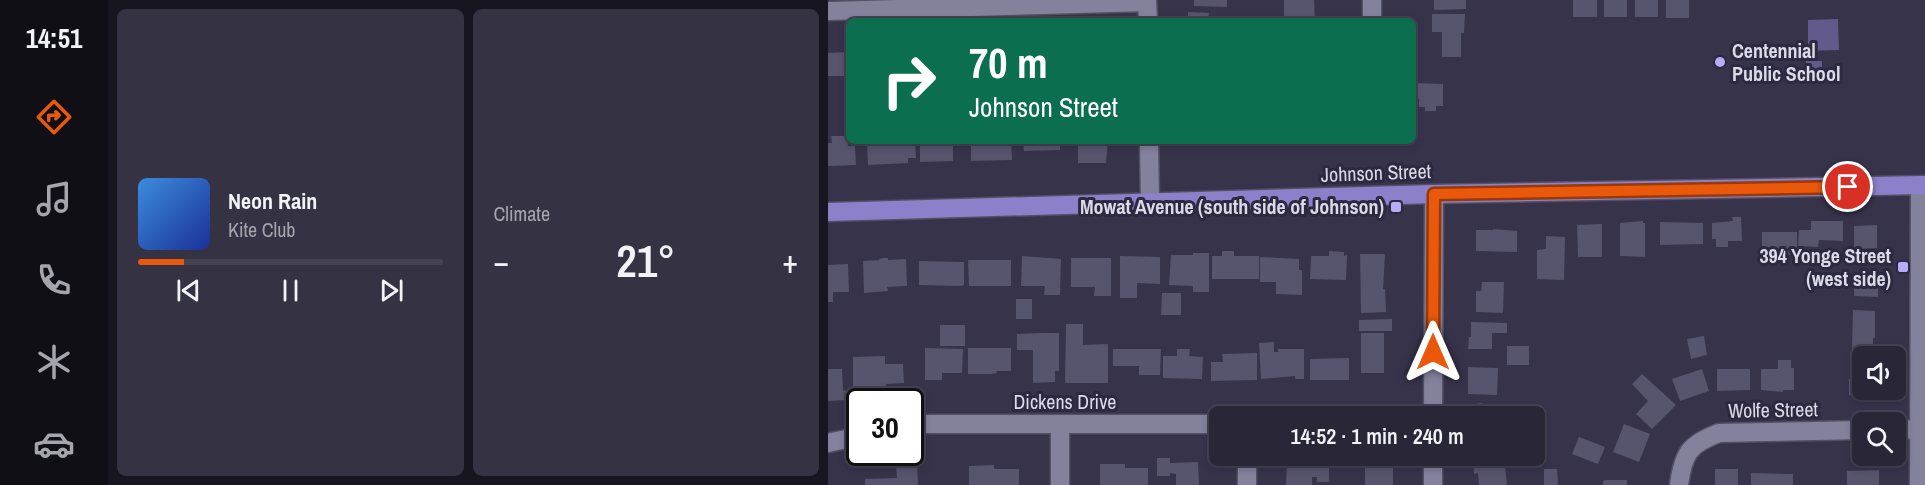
<!DOCTYPE html>
<meta charset="utf-8">
<style>
body{margin:0;font-family:"Archivo Narrow",sans-serif;background:#353243;color:#f1f3f6;height:100vh;display:flex;flex-direction:column;font-size:22px;white-space:nowrap}
*{box-sizing:border-box;margin:0}
p{font-size:20px;color:#a5a5ae}
.icon{flex:none;width:33px;height:33px;fill:none;stroke:currentColor;stroke-width:2;stroke-linecap:round;stroke-linejoin:round}
.map{position:relative;flex:1;overflow:hidden}
.details{display:flex;flex-direction:column;gap:9px;padding:9px;background:#17151f;width:720px}
.details>*{flex:none}
.hud{position:absolute;left:18px;top:18px;width:570px;height:126px;border-radius:9px;box-shadow:0 3px 9px #0003,0 0 0 2px #454353;background:#0b6e4f;color:#fff;overflow:hidden}
.controls{position:absolute;left:1024px;top:346px;display:grid;gap:12px}
.controls a{display:grid;place-items:center;width:54px;height:54px;border-radius:9px;background:#292638;box-shadow:0 3px 9px #0003,0 0 0 2px #454353;font-size:30px}
.speed{position:absolute;left:18px;top:388px;display:flex;gap:12px;font-size:30px;font-weight:700;text-align:center}
.speed>*{display:grid;place-content:center;width:78px;height:78px;border-radius:50%;background:#292638;box-shadow:0 3px 9px #0003,0 0 0 2px #454353;line-height:1}
.speed .limit{border:3px solid #111;border-radius:9px;background:#fff;color:#111}
.pin{position:absolute;display:grid;place-items:center;width:51px;height:51px;color:#fff;margin:-26px;border:3px solid #fff;border-radius:50%;box-shadow:0 2px 6px #0007}
.me{position:absolute;width:66px;margin:-33px;rotate:0deg;stroke-linejoin:round;filter:drop-shadow(0 0 4px #0008)}
.turn{display:flex;align-items:center;gap:21px;height:126px;padding:0 24px;font-size:27px}
.turn .icon{width:78px;height:78px;stroke-width:2.5}
.turn b{display:block;font-size:42px;line-height:51px}
.big{font-size:45px;font-weight:600;line-height:1.1}
.details .card{flex:1;display:flex;flex-direction:column;justify-content:center;gap:9px;min-width:0;padding:0 21px;border-radius:9px;background:#353243}
.song{display:flex;align-items:center;gap:18px}
.cover{width:72px;height:72px;border-radius:9px;background:linear-gradient(135deg,hsl(210 70% 55%),hsl(230 70% 35%))}
.played{height:6px;border-radius:3px;background:linear-gradient(90deg,#ea580c 15%,#454353 15%)}
.keys{display:flex;justify-content:space-around;direction:ltr}
.heat{display:flex;justify-content:space-between;align-items:center;font-size:33px;direction:ltr}
.details .tiles{flex:1;display:grid;gap:9px;grid-template-columns:repeat(2,1fr)}
.trip{position:absolute;left:381px;top:406px;width:336px;height:60px;border-radius:9px;background:#292638;box-shadow:0 3px 9px #0003,0 0 0 2px #454353;font-weight:600;line-height:60px;text-align:center}
main{display:flex;flex:1;min-height:0}
.tabs{display:flex;flex-direction:column;width:108px;justify-content:space-around;align-items:center;background:#100f16;color:#a5a5ae}
.tabs .icon{width:42px;height:42px}
.tabs .on{color:#ea580c}
.tabs b{font-size:27px;color:#f1f3f6}
.map>svg:first-child{display:block}
.green{fill:#615a8a}
.building{fill:#57546d}
.lines{fill:none;stroke-linecap:round;stroke-linejoin:round}
.minor-casing{stroke:#535064;stroke-width:21}
.major-casing{stroke:#535064;stroke-width:21}
.minor{stroke:#84819c;stroke-width:18}
.major{stroke:#8d80ca;stroke-width:18}
.route-casing{stroke:#983908;stroke-width:15}
.route{stroke:#ea580c;stroke-width:10}
.poi-dot{fill:#b6acf8;stroke:#2d2940;stroke-width:2}
.labels{text-anchor:middle;stroke-width:6;stroke-linejoin:round;paint-order:stroke}
.poi-label{font-size:20px;font-weight:bold;fill:#dbdae9;stroke:#2d2940;text-anchor:end}
.street-label{font-size:20px;fill:#dbdae9;stroke:#2d2940}
</style>
<main>
<nav class="tabs">
<b>14:51</b>
<svg class="icon on" aria-label="directions" viewBox="0 0 24 24"><path d="M12 3l9 9-9 9-9-9zM9 14v-3h6M13 9l2 2-2 2"/></svg>
<svg class="icon" aria-label="music" viewBox="0 0 24 24"><path d="M9 18V5l10-2v13"/><circle cx="6" cy="18" r="3"/><circle cx="16" cy="16" r="3"/></svg>
<svg class="icon" aria-label="phone" viewBox="0 0 24 24"><path d="M5 4h4l2 5-3 2q2 4 5 5l2-3 5 2v4C11 20 4 13 5 4z"/></svg>
<svg class="icon" aria-label="climate" viewBox="0 0 24 24"><path d="M12 3v18M4 7l16 10M4 17L20 7"/></svg>
<svg class="icon" aria-label="car" viewBox="0 0 24 24"><path d="M5 17H2v-5l4-1 3-4h7l3 4 3 1v5h-3M9 17h6M6 11h13"/><circle cx="7" cy="17" r="2"/><circle cx="17" cy="17" r="2"/></svg>
</nav>
<section class="details">
<div class="tiles">
<div class="card">
<div class="song"><i class="cover"></i><div><b>Neon Rain</b><p>Kite Club</p></div></div>
<div class="played"></div>
<div class="keys"><svg class="icon" aria-label="previous" viewBox="0 0 24 24"><path d="M18 5L8 12l10 7zM5 5v14"/></svg><svg class="icon" aria-label="pause" viewBox="0 0 24 24"><path d="M8 5v14M16 5v14"/></svg><svg class="icon" aria-label="next" viewBox="0 0 24 24"><path d="M6 5l10 7-10 7zM19 5v14"/></svg></div>
</div>
<div class="card"><p>Climate</p>
<div class="heat"><a>−</a><b class="big">21°</b><a>+</a></div>
</div>
</div>
</section>
<div class="map">
<svg width="1097" height="485" viewBox="0 0 1097 485">
<rect width="100%" height="100%" fill="#37334b"/>
<path class="green" d="M1010 19 1011 50 980 51V20Z
M978 61H994V82H978Z"/>
<path class="building" d="M366 0H399V7L366 6Z
M456 0H486L487 21H453V16H456Z
M606 0H638V9L606 10Z
M745 0H769V17H745Z
M776 0H799V17H776Z
M807 0H830V17H807Z
M838 0H861V18H838Z
M360 12 381 13 380 21H360Z
M604 14H637L636 33H633V57H614V32H604Z
M21 52V76H0V53Z
M585 83 615 84V106H608V111H597V107H591V99H585Z
M3 136H19L20 146H27L28 165 0 166V143H4Z
M60 141H87L88 158H80V163L40 165 39 142Z
M92 141H125V161L92 162Z
M143 141H183L184 160 143 161Z
M195 141H232V150L196 151Z
M250 141H280L278 163H250Z
M361 141H413V144L361 146Z
M904 217H913L914 241H900V247H888V239H884V223L905 221Z
M815 221V223H817V257L792 256V223Z
M983 221H1015V241L991 240 990 247 970 246 971 230H983Z
M832 222 875 223V244L832 245Z
M774 224V257H750L749 225Z
M1049 225V248L1026 249V226Z
M665 229 689 231V252L648 251V230H665Z
M934 232H969V255L937 254V247H934Z
M718 236 737 237 736 280 709 279V250L718 249Z
M394 251H406V256H431V279H384V256H394Z
M501 251 516 252V256L519 255 518 280 482 279 483 256H501Z
M365 253H381V292H365V286L341 285 343 255H365Z
M532 254H557L555 289H557L558 312 533 313Z
M194 256 233 259 232 295H216L217 286H193Z
M292 256 332 257V284L309 283V298H292Z
M432 257 471 259V270H474V295L448 294V282H432Z
M55 258H60V260L78 259 79 286 59 287 60 291 36 293 35 261 51 260V259Z
M243 258H283V296H266L267 287H243Z
M140 260H183V286H141Z
M91 261 136 262V285L133 286 91 285Z
M20 264 21 292H5V302H0V265Z
M1027 273 1050 274V297L1026 296Z
M654 282H676L675 313 648 312V291H653Z
M334 293H353V315H333Z
M188 299H204V319H188Z
M1025 310 1047 311V338H1045V349H1024Z
M564 319V331H531V320Z
M643 322 679 323V333H664V349H640L641 337H643Z
M238 324H255V345L280 344V383H237Z
M112 325H137V346H112Z
M213 333H231V371H227V382L205 383V350H189V334Z
M533 333H556V373H533Z
M876 336 879 355 863 359 859 339Z
M446 342V352H450V349H476V379H467V376L433 379 431 343Z
M679 346H701V365H679Z
M97 348 135 349 134 373H114V380H97Z
M140 348H183V371H168L169 373 163 374H140Z
M285 349H333L332 375H311V366H285Z
M349 349H362L361 356 375 357 374 379 335 378V356H349Z
M429 353V380L383 381V362H395L394 354Z
M57 356V364H75L76 383 58 384V386H49V390H34V387H25V357Z
M521 358V380H482V359Z
M1027 358H1035V390H1052V398H1027V395H1021V379H1027Z
M950 360H963V368H966V390H955V392L933 390V369H950Z
M640 367 670 368 669 395 640 394Z
M0 369H14L15 391 18 390V400L0 401Z
M874 369 881 391 852 401 844 379Z
M889 369H922V390L889 391Z
M814 374 848 405 824 429 808 414 820 401 804 384Z
M654 403 655 408H663L664 417H636L635 406Z
M796 424 822 434 811 462 785 452Z
M751 437 777 447 770 464 744 454Z
M645 456 676 457 679 485H651L650 473 646 474Z
M329 458H342V463L370 462 371 485H348V474L342 473V476H329Z
M537 458H565V485H537Z
M89 464 90 485H37V479L69 478 68 465Z
M272 464H297V468H320V485H272Z
M459 464 501 465V482H489V477H484V485H458Z
M166 465V469H191V485H141V466Z
M716 469H729L730 485H716Z
M887 469H910V485H887Z
M1051 470V485H1019V471Z
M923 473 965 474V485H923Z
M778 480H799V485H775V481Z"/>
<g class="lines">
<g class="minor-casing">
<path id="minor" d="M319 0 320 21
M544 0V19
M0 11 319 2
M321 141 322 202
M605 417 606 194
M82 424H392
M232 425V485
M1068 430 1091 429
M0 443 32 436
M419 485V456
M605 485V456
M851 485C855 454 861 444 891 433L1035 430
M1091 485 1092 186"/>
</g>
<g class="major-casing">
<path id="major" d="M0 212 606 194 1097 185"/>
</g>
<use href="#minor" class="minor"/>
<use href="#major" class="major"/>
</g>
<g class="lines">
<g class="route-casing">
<path id="route" d="M605 352 606 194 1020 187"/>
</g>
<use href="#route" class="route"/>
</g>
<g class="poi-dot">
<circle cx="892" cy="62" r="6"/>
<rect x="562" y="201" width="12" height="12" rx="3"/>
<rect x="1069" y="261" width="12" height="12" rx="3"/>
</g>
<g class="labels">
<g class="poi-label">
<text x="904" y="58" text-anchor="start">Centennial<tspan x="904" dy="23">Public School</tspan></text>
<text x="556" y="214">Mowat Avenue (south side of Johnson)</text>
<text x="1063" y="263">394 Yonge Street<tspan x="1063" dy="23">(west side)</tspan></text>
</g>
<g class="street-label">
<text transform="translate(548 173) rotate(-2)" y="7">Johnson Street</text>
<text x="237" y="409">Dickens Drive</text>
<text transform="translate(945 410) rotate(-1)" y="7">Wolfe Street</text>
</g>
</g>
</svg>
<div class="controls">
<a><svg class="icon" aria-label="sound" viewBox="0 0 24 24"><path d="M4 9h4l5-4v14l-5-4H4zM17 9q2 3 0 6"/></svg></a>
<a><svg class="icon" aria-label="search" viewBox="0 0 24 24"><circle cx="10" cy="10" r="6"/><path d="M15 15l6 6"/></svg></a>
</div>
<div class="speed"><div class="limit">30</div></div>
<div class="pin" style="left:1020px;top:187px;background:#d93025"><svg class="icon" aria-label="arrive" viewBox="0 0 24 24"><path d="M6 21V4h12l-3 4 3 4H6"/></svg></div>
<svg class="me" style="left:605px;top:352px" viewBox="-20 -20 40 40"><path d="M0-17L14 15 0 8-14 15z" fill="#ea580c" stroke="#fff" stroke-width="4"/></svg>
<div class="trip">14:52 · 1 min · 240 m</div>
<div class="hud">
<div class="turn"><svg class="icon" aria-label="right" viewBox="0 0 24 24"><path d="M7 20v-9h11M14 6l5 5-5 5"/></svg><div><b>70 m</b>Johnson Street</div></div>
</div>
</div>
</main>
